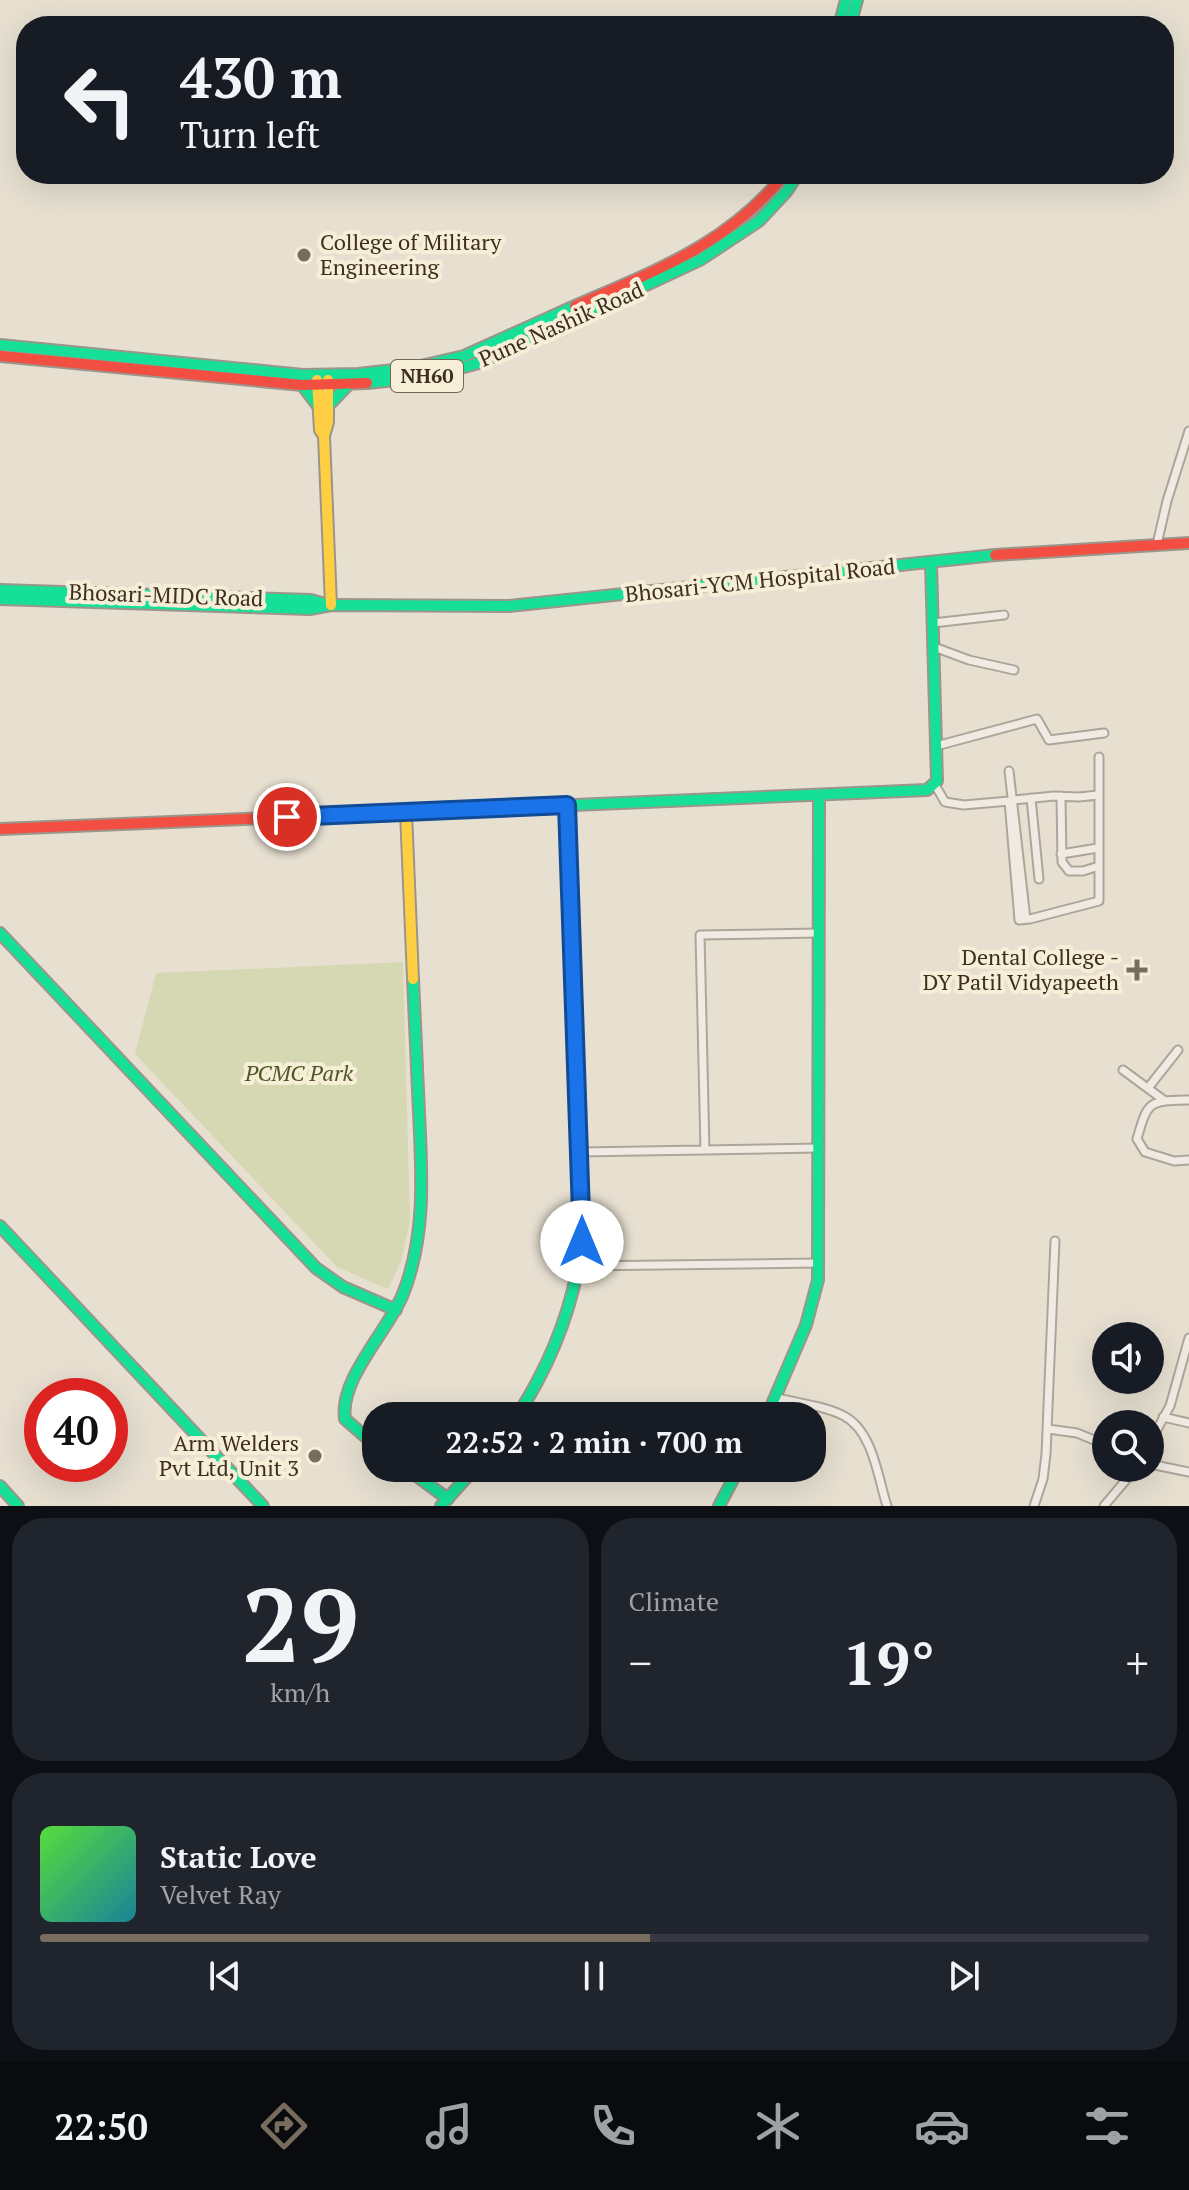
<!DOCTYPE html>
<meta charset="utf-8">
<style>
body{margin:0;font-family:"PT Serif",serif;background:#20242c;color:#f1f3f6;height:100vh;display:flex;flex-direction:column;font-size:30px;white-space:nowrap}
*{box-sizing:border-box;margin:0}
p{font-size:26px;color:#9ea1a6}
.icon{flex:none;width:44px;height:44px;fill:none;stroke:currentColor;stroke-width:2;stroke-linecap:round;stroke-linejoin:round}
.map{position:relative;height:1506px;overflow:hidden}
.drawer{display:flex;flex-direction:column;gap:12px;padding:12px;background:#0d0f14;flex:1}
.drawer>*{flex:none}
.banner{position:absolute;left:16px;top:16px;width:1158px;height:168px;border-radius:32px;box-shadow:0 8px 32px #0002;background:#171b24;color:#f1f3f6;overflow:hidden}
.buttons{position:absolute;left:1092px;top:1322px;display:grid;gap:16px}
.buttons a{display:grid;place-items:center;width:72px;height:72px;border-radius:50%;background:#171b24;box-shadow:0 8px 32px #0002;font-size:40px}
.speed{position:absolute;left:24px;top:1378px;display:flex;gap:16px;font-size:40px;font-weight:700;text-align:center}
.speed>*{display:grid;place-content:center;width:104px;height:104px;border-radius:50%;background:#171b24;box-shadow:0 8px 32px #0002;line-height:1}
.speed .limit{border:12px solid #d22;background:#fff;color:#111}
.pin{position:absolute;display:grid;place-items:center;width:68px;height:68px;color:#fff;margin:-34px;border:4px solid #fff;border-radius:50%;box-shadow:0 2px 8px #0007}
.me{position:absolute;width:88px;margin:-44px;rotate:0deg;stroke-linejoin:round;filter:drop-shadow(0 0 6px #0008)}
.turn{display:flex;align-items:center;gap:28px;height:168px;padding:0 32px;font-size:36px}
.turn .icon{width:104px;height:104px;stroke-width:2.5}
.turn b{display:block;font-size:56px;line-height:68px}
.big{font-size:60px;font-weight:700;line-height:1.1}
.drawer .card{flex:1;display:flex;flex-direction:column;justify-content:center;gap:12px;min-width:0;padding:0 28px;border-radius:32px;background:#20242c}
.drawer .dial{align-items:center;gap:0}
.dial b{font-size:104px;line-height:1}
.song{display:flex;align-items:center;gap:24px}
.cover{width:96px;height:96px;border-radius:12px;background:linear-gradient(135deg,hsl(110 70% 55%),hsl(190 70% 35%))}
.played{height:8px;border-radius:4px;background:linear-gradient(90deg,#786c5e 55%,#363941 55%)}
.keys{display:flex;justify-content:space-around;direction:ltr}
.heat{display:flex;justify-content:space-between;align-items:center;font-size:44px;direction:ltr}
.drawer .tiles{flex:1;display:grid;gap:12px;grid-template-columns:1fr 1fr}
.card:last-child{grid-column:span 2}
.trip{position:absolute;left:362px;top:1402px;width:464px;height:80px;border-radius:32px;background:#171b24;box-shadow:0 8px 32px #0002;font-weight:700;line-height:80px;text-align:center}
.dock{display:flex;height:128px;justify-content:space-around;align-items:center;background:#090b0e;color:#9ea1a6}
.dock .icon{width:56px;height:56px}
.dock .selected{color:#786c5e}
.dock b{font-size:36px;color:#f1f3f6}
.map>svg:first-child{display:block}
.green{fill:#d6d7b3}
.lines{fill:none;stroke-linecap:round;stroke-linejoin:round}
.street-casing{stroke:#ada599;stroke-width:11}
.fast-casing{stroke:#9c958a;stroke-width:14}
.slow-casing{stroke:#9c958a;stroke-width:14}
.jam-casing{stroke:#9c958a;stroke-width:14}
.street{stroke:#efebe3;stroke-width:7}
.fast{stroke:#16e098;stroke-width:10}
.slow{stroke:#ffcf43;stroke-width:10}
.jam{stroke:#f24e42;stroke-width:10}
.route-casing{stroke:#114b97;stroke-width:20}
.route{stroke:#1a73e8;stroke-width:14}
.poi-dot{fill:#786c5e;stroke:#f7eed8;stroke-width:3}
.labels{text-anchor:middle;stroke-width:8;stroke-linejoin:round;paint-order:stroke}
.shield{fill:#f7eed8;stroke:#756857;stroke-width:2}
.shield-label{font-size:20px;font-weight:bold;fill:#3d2e20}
.poi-label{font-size:22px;fill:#3d2e20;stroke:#f7eed8;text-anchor:end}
.street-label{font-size:22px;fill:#3d2e20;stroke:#f7eed8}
.park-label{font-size:22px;font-style:italic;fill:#4d5a26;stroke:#f7eed8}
</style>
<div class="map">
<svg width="1189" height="1506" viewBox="0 0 1189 1506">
<rect width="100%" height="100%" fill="#e7e0d1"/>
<path class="green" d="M403 962 410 1221 401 1262 388 1289 337 1267 135 1054 156 973Z"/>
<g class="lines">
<g class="street-casing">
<path id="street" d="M1157 544 1167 501 1189 431
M933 623 1004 615
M934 647 969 660 1014 670
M936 746 1037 719 1049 740 1104 733
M1009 771 1026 919
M935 785 945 802 964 805 1009 801 1019 920 1030 919 1099 901V757
M1061 796 1062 862 1069 871H1083L1099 866
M1031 798 1039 879
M1013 800 1054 796 1079 797 1098 795
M1061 854 1098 848
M1123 1070 1165 1101
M1148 1088 1178 1050
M1189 1100C1149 1101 1148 1100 1137 1139L1145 1152 1174 1161 1189 1160
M705 1150 700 935 819 933
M580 1152 819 1148
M580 1266 819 1263
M777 1398C798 1403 825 1406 844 1416 873 1431 878 1478 887 1506
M1163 1417 1189 1423
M1048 1429 1077 1433 1106 1445
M1150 1442 1170 1406 1189 1338
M1150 1464 1189 1472
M1034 1506 1043 1479 1046 1454 1055 1241
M1104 1506 1136 1468"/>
</g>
<g class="fast-casing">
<path id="fast" d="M839 26 846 0
M850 26 857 0
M0 345 303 375 358 374 412 368 464 356 575 306
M367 383 426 377 479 363 700 260 759 221 786 192 798 174
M302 385 318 406
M328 406 348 385
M0 590 311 600 325 604
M0 599 310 609 331 605 509 606 995 555
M315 816 927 790 937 781 931 563
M0 933 316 1268 343 1287 396 1310
M0 1226 263 1506
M517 1416C552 1362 574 1306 582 1242L567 805
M767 1416 806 1325 818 1280 819 795
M376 1446 345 1419C339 1379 388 1331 403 1294 426 1236 422 1174 419 1113 417 1068 415 1023 413 979
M406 1468 448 1499
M0 1486 18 1506
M441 1506 475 1468
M719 1506 739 1468"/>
</g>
<g class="slow-casing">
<path id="slow" d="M317 380 320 430 324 436
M328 380V422L324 436 331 605
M406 812 413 979"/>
</g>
<g class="jam-casing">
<path id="jam" d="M575 306C657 270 727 245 785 174
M0 356 302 385 367 383
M995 555 1189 543
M0 829 315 816"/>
</g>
<use href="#street" class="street"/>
<use href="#fast" class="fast"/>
<use href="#slow" class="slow"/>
<use href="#jam" class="jam"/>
</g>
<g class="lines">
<g class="route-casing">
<path id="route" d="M287 817 567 805 582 1242"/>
</g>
<use href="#route" class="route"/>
</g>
<g class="poi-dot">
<circle cx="304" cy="255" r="8"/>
<path d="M1133 958h8v8h8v8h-8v8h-8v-8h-8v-8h8z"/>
<circle cx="315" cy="1456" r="8"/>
</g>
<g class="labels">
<rect class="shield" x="391" y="360" width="72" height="32" rx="6"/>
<g class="shield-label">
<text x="427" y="383">NH60</text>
</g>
<g class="poi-label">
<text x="320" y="250" text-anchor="start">College of Military<tspan x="320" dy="25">Engineering</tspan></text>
<text x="1119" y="965">Dental College -<tspan x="1119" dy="25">DY Patil Vidyapeeth</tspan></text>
<text x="299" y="1451">Arm Welders<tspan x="299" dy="25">Pvt Ltd, Unit 3</tspan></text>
</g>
<g class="street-label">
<text transform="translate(561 324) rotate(-24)" y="8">Pune Nashik Road</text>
<text transform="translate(760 580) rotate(-6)" y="8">Bhosari-YCM Hospital Road</text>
<text transform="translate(166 595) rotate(2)" y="8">Bhosari-MIDC Road</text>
</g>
<g class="park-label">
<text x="299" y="1081">PCMC Park</text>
</g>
</g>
</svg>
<div class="buttons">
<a><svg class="icon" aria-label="sound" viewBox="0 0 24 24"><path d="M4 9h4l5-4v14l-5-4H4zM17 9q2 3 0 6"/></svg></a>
<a><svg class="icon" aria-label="search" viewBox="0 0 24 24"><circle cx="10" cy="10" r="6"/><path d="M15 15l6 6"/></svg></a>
</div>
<div class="speed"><div class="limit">40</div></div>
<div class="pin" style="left:287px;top:817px;background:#d93025"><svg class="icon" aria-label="arrive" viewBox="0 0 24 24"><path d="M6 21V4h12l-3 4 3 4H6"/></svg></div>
<svg class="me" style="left:582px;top:1242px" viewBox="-20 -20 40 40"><circle r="19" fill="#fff"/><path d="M0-13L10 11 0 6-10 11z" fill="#1a73e8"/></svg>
<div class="trip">22:52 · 2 min · 700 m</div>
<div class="banner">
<div class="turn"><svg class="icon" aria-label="left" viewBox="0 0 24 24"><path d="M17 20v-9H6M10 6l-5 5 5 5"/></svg><div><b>430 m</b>Turn left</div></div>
</div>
</div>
<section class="drawer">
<div class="tiles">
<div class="card dial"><b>29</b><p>km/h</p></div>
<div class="card"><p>Climate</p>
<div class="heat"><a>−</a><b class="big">19°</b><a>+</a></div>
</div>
<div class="card">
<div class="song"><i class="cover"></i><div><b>Static Love</b><p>Velvet Ray</p></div></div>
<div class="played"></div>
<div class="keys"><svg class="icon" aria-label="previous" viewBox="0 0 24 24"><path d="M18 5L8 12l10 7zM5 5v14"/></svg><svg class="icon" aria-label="pause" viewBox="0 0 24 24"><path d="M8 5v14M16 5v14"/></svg><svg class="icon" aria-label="next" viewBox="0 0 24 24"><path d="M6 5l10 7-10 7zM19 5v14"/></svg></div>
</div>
</div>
</section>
<nav class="dock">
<b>22:50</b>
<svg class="icon selected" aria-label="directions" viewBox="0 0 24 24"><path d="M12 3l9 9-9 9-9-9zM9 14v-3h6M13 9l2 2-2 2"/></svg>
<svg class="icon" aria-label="music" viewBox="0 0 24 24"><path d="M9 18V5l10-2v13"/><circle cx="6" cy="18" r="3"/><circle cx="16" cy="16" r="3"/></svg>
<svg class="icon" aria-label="phone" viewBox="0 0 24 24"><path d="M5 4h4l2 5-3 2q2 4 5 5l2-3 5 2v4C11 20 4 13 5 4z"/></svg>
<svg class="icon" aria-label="climate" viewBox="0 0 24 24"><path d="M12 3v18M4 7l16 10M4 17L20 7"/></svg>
<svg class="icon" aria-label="car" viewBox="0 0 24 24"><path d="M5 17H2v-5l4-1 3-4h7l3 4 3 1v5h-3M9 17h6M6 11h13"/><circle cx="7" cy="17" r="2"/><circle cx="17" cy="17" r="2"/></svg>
<svg class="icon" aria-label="filters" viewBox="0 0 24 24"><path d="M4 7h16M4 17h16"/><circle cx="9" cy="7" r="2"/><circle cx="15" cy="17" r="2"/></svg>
</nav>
